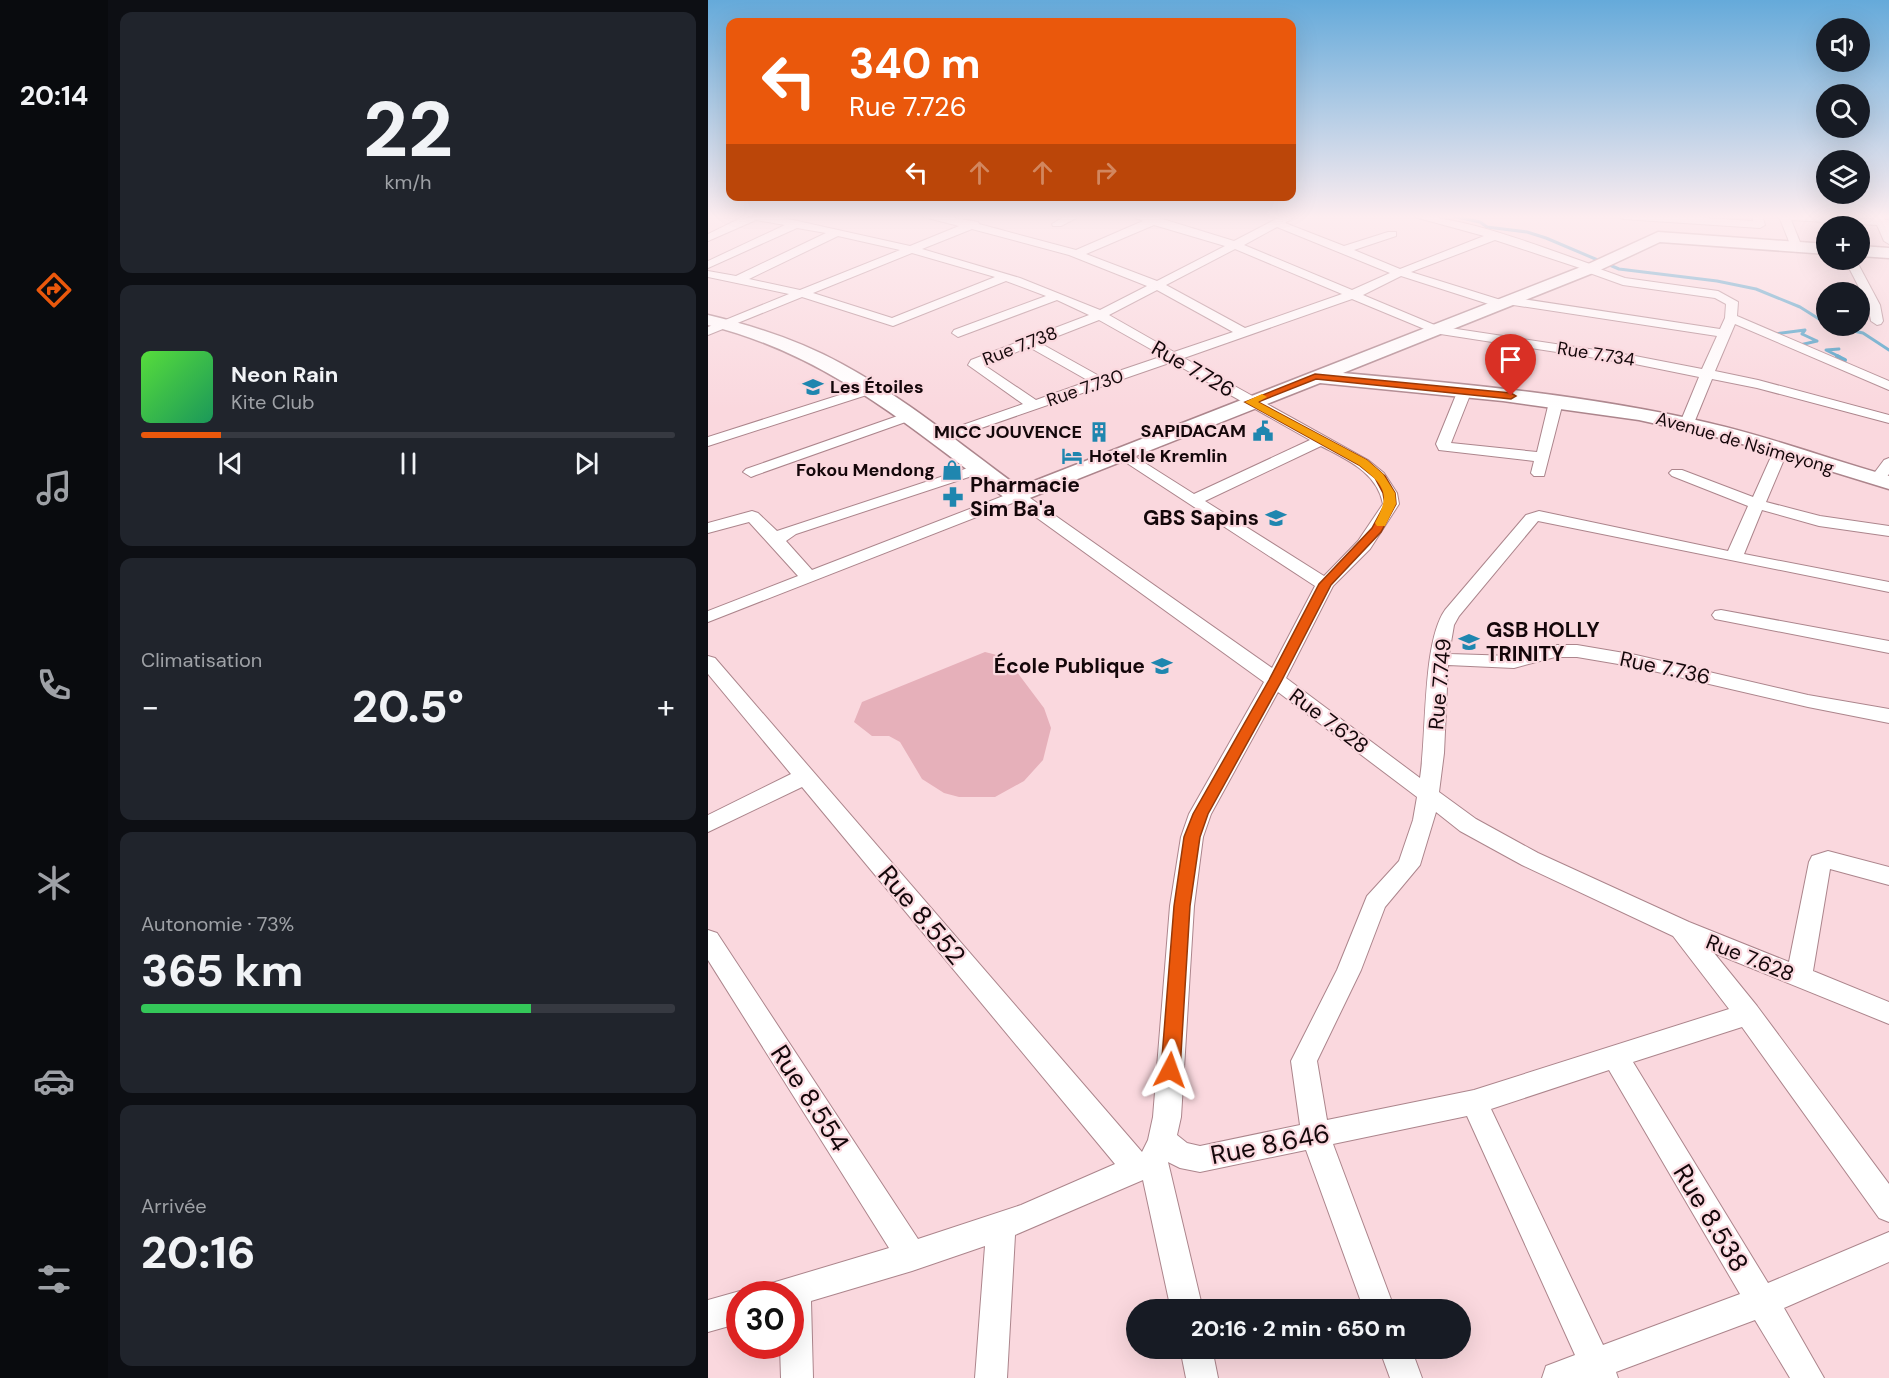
<!DOCTYPE html>
<html lang="fr">
<meta charset="utf-8">
<style>
body{margin:0;font-family:"DM Sans",sans-serif;background:#20242c;color:#f1f3f6;height:100vh;display:flex;flex-direction:column;font-size:22px;white-space:nowrap}
*{box-sizing:border-box;margin:0}
p{font-size:20px;color:#9ea1a6}
.icon{flex:none;width:33px;height:33px;fill:none;stroke:currentColor;stroke-width:2;stroke-linecap:round;stroke-linejoin:round}
.map{position:relative;flex:1;overflow:hidden}
.details{display:flex;flex-direction:column;gap:12px;padding:12px;background:#0d0f14;width:600px}
.details>*{flex:none}
.guide{position:absolute;left:18px;top:18px;width:570px;height:183px;border-radius:12px;box-shadow:0 6px 24px #0002;background:#ea580c;color:#fff;overflow:hidden}
.tools{position:absolute;left:1108px;top:18px;display:grid;gap:12px}
.tools a{display:grid;place-items:center;width:54px;height:54px;border-radius:50%;background:#171b24;box-shadow:0 6px 24px #0002;font-size:30px}
.speed{position:absolute;left:18px;top:1281px;display:flex;gap:12px;font-size:30px;font-weight:700;text-align:center}
.speed>*{display:grid;place-content:center;width:78px;height:78px;border-radius:50%;background:#171b24;box-shadow:0 6px 24px #0002;line-height:1}
.speed .limit{border:9px solid #d22;background:#fff;color:#111}
.pin{position:absolute;display:grid;place-items:center;width:51px;height:51px;color:#fff;margin:-62px -26px;border-radius:50% 50% 50% 0;rotate:-45deg;box-shadow:0 0 6px #0007}
.pin .icon{rotate:45deg}
.me{position:absolute;width:66px;margin:-33px;rotate:4deg;stroke-linejoin:round;filter:drop-shadow(0 0 4px #0008)}
.turn{display:flex;align-items:center;gap:21px;height:126px;padding:0 24px;font-size:27px}
.turn .icon{width:78px;height:78px;stroke-width:2.5}
.turn b{display:block;font-size:42px;line-height:51px}
.lanes{display:flex;align-items:center;height:57px;padding:0 24px;background:#0003;justify-content:center;gap:30px;direction:ltr}
.lanes .off{opacity:.35}
.big{font-size:45px;font-weight:800;line-height:1.1}
.details .card{flex:1;display:flex;flex-direction:column;justify-content:center;gap:9px;min-width:0;padding:0 21px;border-radius:12px;background:#20242c}
.details .dial{align-items:center;gap:0}
.dial b{font-size:78px;line-height:1}
.song{display:flex;align-items:center;gap:18px}
.cover{width:72px;height:72px;border-radius:9px;background:linear-gradient(135deg,hsl(110 70% 55%),hsl(150 70% 35%))}
.played{height:6px;border-radius:3px;background:linear-gradient(90deg,#ea580c 15%,#363941 15%)}
.keys{display:flex;justify-content:space-around;direction:ltr}
.heat{display:flex;justify-content:space-between;align-items:center;font-size:33px;direction:ltr}
.charge{height:9px;border-radius:4px;background:linear-gradient(90deg,#34c759 73%,#363941 0)}
.trip{position:absolute;left:418px;top:1299px;width:345px;height:60px;border-radius:30px;background:#171b24;box-shadow:0 6px 24px #0002;font-weight:800;line-height:60px;text-align:center}
main{display:flex;flex:1;min-height:0}
.tab-bar{display:flex;flex-direction:column;width:108px;justify-content:space-around;align-items:center;background:#090b0e;color:#9ea1a6}
.tab-bar .icon{width:42px;height:42px}
.tab-bar .selected{color:#ea580c}
.tab-bar b{font-size:27px;color:#f1f3f6}
.map>svg:first-child{display:block}
.green{fill:#e6b0ba}
.lines{fill:none;stroke-linecap:round;stroke-linejoin:round}
.stream-far1{stroke:#419cc5;stroke-width:3}
.stream{stroke:#419cc5;stroke-width:4}
.street-casing{stroke:#ac858c;stroke-width:2}
.secondary-casing{stroke:#ac858c;stroke-width:3}
.street{fill:#fff;fill-rule:evenodd}
.secondary{fill:#fff;fill-rule:evenodd}
.route{fill:#ea580c;stroke:#983908;stroke-width:1.5}
.slow{fill:#f59e0b}
.labels{text-anchor:middle;stroke-width:4.5;stroke-linejoin:round;paint-order:stroke}
.far-street-label{font-size:18px;fill:#14070a;stroke:#fad8de}
.far-poi-label{font-size:18px;font-weight:bold;fill:#14070a;stroke:#fad8de;text-anchor:end}
.street-label{font-size:21px;fill:#14070a;stroke:#fad8de}
.poi-label{font-size:21px;font-weight:bold;fill:#14070a;stroke:#fad8de;text-anchor:start}
.near-street-label{font-size:26px;fill:#14070a;stroke:#fad8de}
</style>
<main>
<nav class="tab-bar">
<b>20:14</b>
<svg class="icon selected" aria-label="directions" viewBox="0 0 24 24"><path d="M12 3l9 9-9 9-9-9zM9 14v-3h6M13 9l2 2-2 2"/></svg>
<svg class="icon" aria-label="music" viewBox="0 0 24 24"><path d="M9 18V5l10-2v13"/><circle cx="6" cy="18" r="3"/><circle cx="16" cy="16" r="3"/></svg>
<svg class="icon" aria-label="phone" viewBox="0 0 24 24"><path d="M5 4h4l2 5-3 2q2 4 5 5l2-3 5 2v4C11 20 4 13 5 4z"/></svg>
<svg class="icon" aria-label="climate" viewBox="0 0 24 24"><path d="M12 3v18M4 7l16 10M4 17L20 7"/></svg>
<svg class="icon" aria-label="car" viewBox="0 0 24 24"><path d="M5 17H2v-5l4-1 3-4h7l3 4 3 1v5h-3M9 17h6M6 11h13"/><circle cx="7" cy="17" r="2"/><circle cx="17" cy="17" r="2"/></svg>
<svg class="icon" aria-label="filters" viewBox="0 0 24 24"><path d="M4 7h16M4 17h16"/><circle cx="9" cy="7" r="2"/><circle cx="15" cy="17" r="2"/></svg>
</nav>
<section class="details">
<div class="card dial"><b>22</b><p>km/h</p></div>
<div class="card">
<div class="song"><i class="cover"></i><div><b>Neon Rain</b><p>Kite Club</p></div></div>
<div class="played"></div>
<div class="keys"><svg class="icon" aria-label="previous" viewBox="0 0 24 24"><path d="M18 5L8 12l10 7zM5 5v14"/></svg><svg class="icon" aria-label="pause" viewBox="0 0 24 24"><path d="M8 5v14M16 5v14"/></svg><svg class="icon" aria-label="next" viewBox="0 0 24 24"><path d="M6 5l10 7-10 7zM19 5v14"/></svg></div>
</div>
<div class="card"><p>Climatisation</p>
<div class="heat"><a>−</a><b class="big">20.5°</b><a>+</a></div>
</div>
<div class="card"><p>Autonomie · 73%</p><b class="big">365 km</b><div class="charge"></div></div>
<div class="card"><p>Arrivée</p><b class="big">20:16</b></div>
</section>
<div class="map">
<svg width="1181" height="1378" viewBox="0 0 1181 1378">
<rect width="100%" height="100%" fill="#fad8de"/>
<path class="green" d="M277 652 289 655 306 668 336 708 343 728 335 760 316 781 287 797H251L236 793 214 779 192 742 181 736H164L146 722 154 702Z"/>
<g class="lines">
<path class="stream-far1" d="M744 216 772 222 779 227 819 232 838 238 911 269 1009 281 1048 289 1092 307 1119 324
M1121 326 1155 333 1181 350
M1067 334 1097 330 1094 334 1109 341
M1092 345 1109 341
M1131 349 1118 350 1132 357"/>
<path class="stream" d="M1129 356 1137 360"/>
<g class="street-casing">
<path id="street" d="M37 216H62L85 220 202 246 251 226 212 216H235L270 222 271 224 368 250 435 221 423 216 448 217 526 241 574 216H588L577 223 636 246 680 232H688V236L646 250 692 269 776 236 703 216C758 216 835 248 888 266L889 268 917 278 1010 291 1030 302 1029 316 1181 381V390L1027 324 1007 371 1050 380 1181 415V423L1049 388 1004 379 986 423 979 427 972 423 991 377 927 364 726 333 644 299 476 358 660 460 676 473 689 493 691 504 662 549 625 586 578 678 712 778C719 734 714 643 737 610L818 515 831 511 1020 551 1040 506 964 476 961 473 964 470H974L1045 497 1066 450 1073 446 1080 450 1058 502 1112 516 1181 526V536L1111 526 1054 510 1036 554 1181 582V592L830 521 751 616 746 625 741 654 806 656 846 645H869L928 655 1100 695 1181 709V723L1100 707 928 667 869 657H847L806 668 740 665 736 753 731 792 768 819 830 853 981 922 1081 962 1101 862 1104 856 1120 851 1181 867V885L1122 869 1105 971 1181 1002V1024L1006 953 1049 1006 1181 1184V1222L1171 1218 1034 1027 925 1062 1060 1283 1181 1232V1262L1076 1308 1116 1378H1082L1047 1320 908 1372 910 1378H834L838 1366 867 1355 759 1116 625 1144 687 1310H656L598 1150 492 1172 472 1168 460 1162 495 1310H463L435 1180 307 1235 299 1378H267L277 1246 204 1271 103 1301 105 1378H73L72 1346H82V1294H60L64 1283 181 1248 0 960V930L9 933 210 1239 313 1205 407 1164 94 787 0 832V815L83 774 0 674V656L7 658 434 1152 440 1140 445 1117 462 906 473 837 481 814 556 682 307 502 0 622V611L90 576 41 522 0 533V523L44 511 50 513 69 531 266 466H276L279 469 276 472 88 534 78 541 104 570 303 493H315L564 668 607 586 405 454 413 449 418 451 486 494 602 440 464 362 236 441H226L224 438 226 435 315 404 260 365 263 360 381 315 349 300 250 337 244 333 246 330 338 296 298 281 185 326 94 297 0 335V327L81 294 0 277V271L28 276 118 233 89 228 0 268V261L77 225 48 220 0 241V234ZM446 225 517 246 449 281 378 254ZM569 227 682 273 644 290 536 245ZM264 229 361 255 439 286 392 310 312 278 214 249ZM130 236 192 250 92 290 41 279ZM787 240 875 269 876 271 915 285 1007 298 1018 304 1017 318 1012 329 802 297 796 301 703 272ZM527 249 634 294 537 328 458 285ZM204 253 287 277 184 318 105 293ZM693 276 793 308 799 304 1009 336 994 369 927 356 729 326 655 295ZM449 290 525 332 466 352 401 315ZM391 320 455 356 393 377 332 343ZM321 347 381 381 328 400 276 365ZM613 446C639 460 669 472 675 504L650 541 616 576 497 501ZM570 692 709 797 705 820 691 861 659 896 629 970 583 1061 592 1125 492 1146 479 1143 469 1135 473 1117 486 906 495 837 503 814ZM728 812 752 831 814 865 965 936 1021 1009 766 1090 619 1120 609 1061 653 970 677 907 712 865ZM901 1070 1032 1294 895 1345 783 1109Z
M357 216H372L353 226H345L344 224Z
M910 216H968L1045 221 1044 216H1054L1057 225 1052 228 915 219Z
M1069 216 1166 219 1165 216H1175L1177 220H1181V244L1176 241 1169 225 1083 220 1094 247 1088 250 1084 249 1072 219Z
M1137 260H1148L1172 305 1175 321 1173 324 1169 325 1163 321 1160 305Z
M163 385 170 389 168 392 0 446V437Z
M757 386 764 390 743 443 829 452 841 402 848 398 853 399 855 402 836 476H826L823 473 826 461 731 450 728 444 750 390Z
M201 412 206 413 208 416 206 419 48 475 43 477 35 472 38 469Z
M1181 458V474L1174 483H1164L1161 480 1176 460Z
M1013 610 1181 641V653L1007 619 1004 615 1007 611Z
M32 1291 40 1294H32V1323L0 1332V1300Z
M472 1348H504L510 1378H478Z
M671 1348H703L714 1378H682Z"/>
</g>
<g class="secondary-casing">
<path id="secondary" d="M950 232 1119 244V254L952 242 890 271 635 373C757 384 881 395 1001 423 1062 437 1121 459 1181 476V489L1021 440 931 420 795 401 612 383 309 503 301 501C202 428 123 356 0 325V315C46 326 92 341 134 364 197 398 253 445 311 487L878 265Z
M1152 246 1181 248V258L1152 256Z"/>
</g>
<use href="#street" class="street"/>
<use href="#secondary" class="secondary"/>
</g>
<linearGradient id="sky" x2="0" y2="1"><stop stop-color="#65aada"/><stop offset="0.53" stop-color="#fdedf0"/><stop offset="1" stop-color="#fdedf0" stop-opacity="0"/></linearGradient>
<rect width="1181" height="409" fill="url(#sky)"/>
<path class="route" d="M607 374 803 393 808 396 803 399 608 379 550 402 659 460 677 476 687 493 688 504 673 532 623 585 574 680 500 814 492 837 482 906 472 1070 469 1076 462 1078 456 1076 453 1070 466 906 476 837 485 814 561 680 611 584 664 528 677 504 675 493 667 478 651 465 537 402Z"/>
<path class="slow" d="M554 394 559 397 550 402 659 460 675 474 687 493 688 504 677 526H669L667 523C683 493 677 486 651 465L537 402Z"/>
<defs>
<g id="school-bare" transform="scale(1.62)"><path d="M0-5L7-2L0 1L-7-2ZM-4 1L0 2.5L4 1V4Q0 6-4 4Z" fill="#1f86af" stroke="#fad8de" stroke-width="2.5" paint-order="stroke"/></g>
<g id="civic-bare" transform="scale(1.62)"><path d="M-.6-6.5H3V-4.5H.6V-3L4-1V1h2V6H-6V1h2V-1L-.6-3ZM-1.2 2.5V6h2.4V2.5Z" fill="#1f86af" stroke="#fad8de" stroke-width="2.5" paint-order="stroke"/></g>
<g id="building-bare" transform="scale(1.62)"><path d="M-4-6H4V6H1V3H-1V6H-4ZM-2.5-4.3h1.7v1.8h-1.7ZM.8-4.3h1.7v1.8H.8ZM-2.5-1h1.7V.8h-1.7ZM.8-1h1.7V.8H.8Z" fill="#1f86af" stroke="#fad8de" stroke-width="2.5" paint-order="stroke"/></g>
<g id="hotel-bare" transform="scale(1.62)"><path d="M-6-4.5h1.5V1H6V5H4.5V3h-9V5H-6ZM-4 0a1.8 1.8 0 1 1 3.6 0ZM.5 0V-2.5h3Q6-2.5 6 0Z" fill="#1f86af" stroke="#fad8de" stroke-width="2.5" paint-order="stroke"/></g>
<g id="shop-bare" transform="scale(1.62)"><path d="M-5-2.5h2.3a2.7 3.5 0 0 1 5.4 0H5L5.5 6h-11ZM-1.5-2.5h3a1.5 2.3 0 0 0-3 0Z" fill="#1f86af" stroke="#fad8de" stroke-width="2.5" paint-order="stroke"/></g>
<g id="pharmacy-bare" transform="scale(1.62)"><path d="M-2-6h4v4h4v4h-4v4h-4v-4h-4v-4h4Z" fill="#1f86af" stroke="#fad8de" stroke-width="2.5" paint-order="stroke"/></g>
</defs>
<g fill-rule="evenodd">
<use href="#school-bare" x="105" y="387"/>
<use href="#civic-bare" x="555" y="431"/>
<use href="#building-bare" x="391" y="432"/>
<use href="#hotel-bare" x="364" y="456"/>
<use href="#shop-bare" x="244" y="470"/>
<use href="#pharmacy-bare" x="245" y="497"/>
<use href="#school-bare" x="568" y="518"/>
<use href="#school-bare" x="761" y="642"/>
<use href="#school-bare" x="454" y="666"/>
</g>
<g class="labels">
<g class="far-street-label">
<text transform="translate(312 346) rotate(-21)" y="6">Rue 7.738</text>
<text transform="translate(888 354) rotate(9)" y="6">Rue 7.734</text>
<text transform="translate(377 388) rotate(-19)" y="6">Rue 7.730</text>
<text transform="translate(1037 443) rotate(16)" y="6">Avenue de Nsimeyong</text>
</g>
<g class="far-poi-label">
<text x="122" y="393" text-anchor="start">Les Étoiles</text>
<text x="538" y="437">SAPIDACAM</text>
<text x="374" y="438">MICC JOUVENCE</text>
<text x="381" y="462" text-anchor="start">Hotel le Kremlin</text>
<text x="227" y="476">Fokou Mendong</text>
</g>
<g class="street-label">
<text transform="translate(485 369) rotate(30)" y="7">Rue 7.726</text>
<text transform="translate(957 668) rotate(12)" y="7">Rue 7.736</text>
<text transform="translate(732 684) rotate(-85)" y="7">Rue 7.749</text>
<text transform="translate(621 721) rotate(37)" y="7">Rue 7.628</text>
<text transform="translate(1042 958) rotate(22)" y="7">Rue 7.628</text>
</g>
<g class="poi-label">
<text x="262" y="492">Pharmacie<tspan x="262" dy="24">Sim Ba'a</tspan></text>
<text x="551" y="525" text-anchor="end">GBS Sapins</text>
<text x="778" y="637">GSB HOLLY<tspan x="778" dy="24">TRINITY</tspan></text>
<text x="437" y="673" text-anchor="end">École Publique</text>
</g>
<g class="near-street-label">
<text transform="translate(214 915) rotate(50)" y="9">Rue 8.552</text>
<text transform="translate(102 1098) rotate(57)" y="9">Rue 8.554</text>
<text transform="translate(562 1144) rotate(-11)" y="9">Rue 8.646</text>
<text transform="translate(1003 1218) rotate(59)" y="9">Rue 8.538</text>
</g>
</g>
</svg>
<div class="tools">
<a><svg class="icon" aria-label="sound" viewBox="0 0 24 24"><path d="M4 9h4l5-4v14l-5-4H4zM17 9q2 3 0 6"/></svg></a>
<a><svg class="icon" aria-label="search" viewBox="0 0 24 24"><circle cx="10" cy="10" r="6"/><path d="M15 15l6 6"/></svg></a>
<a><svg class="icon" aria-label="layers" viewBox="0 0 24 24"><path d="M12 4l9 5-9 5-9-5zM3 14l9 5 9-5"/></svg></a>
<a>+</a>
<a>−</a>
</div>
<div class="speed"><div class="limit">30</div></div>
<div class="pin" style="left:803px;top:396px;background:#d93025"><svg class="icon" aria-label="arrive" viewBox="0 0 24 24"><path d="M6 21V4h12l-3 4 3 4H6"/></svg></div>
<svg class="me" style="left:462px;top:1070px" viewBox="-20 -20 40 40"><path d="M0-17L14 15 0 8-14 15z" fill="#ea580c" stroke="#fff" stroke-width="4"/></svg>
<div class="trip">20:16 · 2 min · 650 m</div>
<div class="guide">
<div class="turn"><svg class="icon" aria-label="left" viewBox="0 0 24 24"><path d="M17 20v-9H6M10 6l-5 5 5 5"/></svg><div><b>340 m</b>Rue 7.726</div></div>
<div class="lanes"><svg class="icon" aria-label="left" viewBox="0 0 24 24"><path d="M17 20v-9H6M10 6l-5 5 5 5"/></svg><svg class="icon off" aria-label="ahead" viewBox="0 0 24 24"><path d="M12 20V5M6 11l6-6 6 6"/></svg><svg class="icon off" aria-label="ahead" viewBox="0 0 24 24"><path d="M12 20V5M6 11l6-6 6 6"/></svg><svg class="icon off" aria-label="right" viewBox="0 0 24 24"><path d="M7 20v-9h11M14 6l5 5-5 5"/></svg></div>
</div>
</div>
</main>
